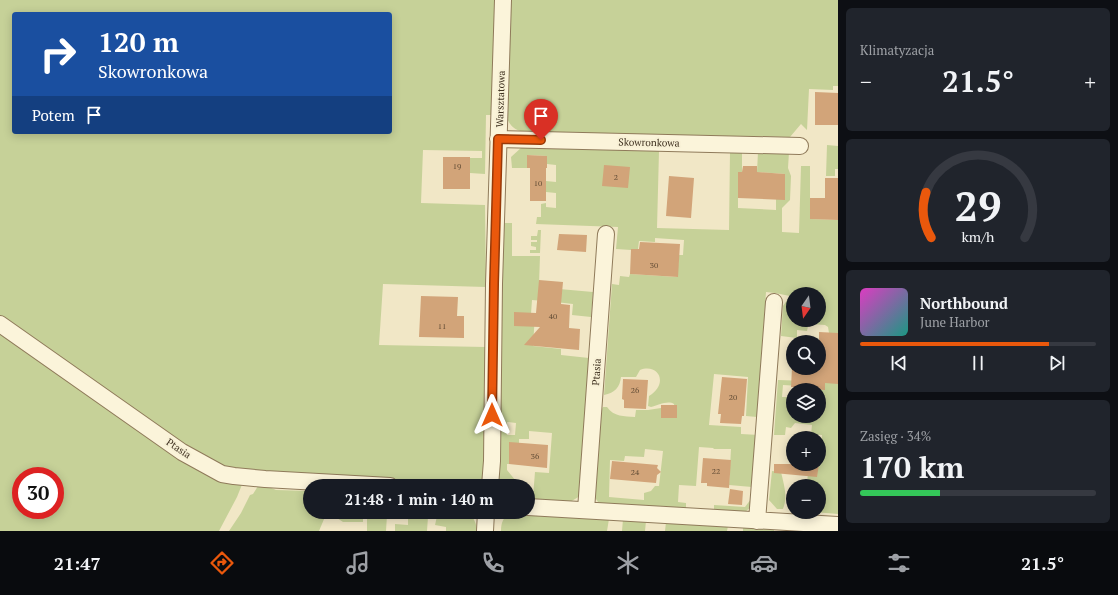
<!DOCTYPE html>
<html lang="pl">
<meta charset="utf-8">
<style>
body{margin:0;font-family:"PT Serif",serif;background:#20242c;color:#f1f3f6;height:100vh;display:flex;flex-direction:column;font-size:15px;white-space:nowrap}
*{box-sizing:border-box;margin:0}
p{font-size:13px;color:#9ea1a6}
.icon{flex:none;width:22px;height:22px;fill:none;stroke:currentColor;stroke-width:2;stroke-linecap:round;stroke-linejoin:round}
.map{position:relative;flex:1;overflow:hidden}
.side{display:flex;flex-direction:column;gap:8px;padding:8px;background:#0d0f14;width:280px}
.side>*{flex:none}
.banner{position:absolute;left:12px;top:12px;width:380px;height:122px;border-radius:4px;box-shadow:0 2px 10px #0003;background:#1a4fa0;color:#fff;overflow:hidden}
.needle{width:26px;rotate:194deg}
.tools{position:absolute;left:786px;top:287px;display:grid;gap:8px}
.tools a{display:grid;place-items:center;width:40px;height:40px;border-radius:50%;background:#171b24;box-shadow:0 2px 10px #0003;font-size:20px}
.speed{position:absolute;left:12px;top:467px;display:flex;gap:8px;font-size:20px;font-weight:700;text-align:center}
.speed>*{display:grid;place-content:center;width:52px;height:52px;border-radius:50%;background:#171b24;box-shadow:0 2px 10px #0003;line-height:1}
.speed .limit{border:6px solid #d22;background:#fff;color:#111}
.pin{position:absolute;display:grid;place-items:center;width:34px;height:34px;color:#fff;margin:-41px -17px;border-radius:50% 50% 50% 0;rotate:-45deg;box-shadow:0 0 4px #0007}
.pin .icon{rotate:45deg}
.me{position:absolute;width:44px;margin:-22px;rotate:0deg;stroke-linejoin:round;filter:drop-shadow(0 0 3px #0008)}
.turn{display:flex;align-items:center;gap:14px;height:84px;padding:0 20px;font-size:18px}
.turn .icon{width:52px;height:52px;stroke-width:2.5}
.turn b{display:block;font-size:28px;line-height:34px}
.then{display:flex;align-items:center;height:38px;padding:0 20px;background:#0003;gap:8px;font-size:15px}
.big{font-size:30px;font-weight:700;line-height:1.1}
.side .widget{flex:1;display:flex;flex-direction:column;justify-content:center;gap:6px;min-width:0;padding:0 14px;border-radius:6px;background:#20242c}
.side .dial{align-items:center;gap:0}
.dial svg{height:104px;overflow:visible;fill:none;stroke:#363941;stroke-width:7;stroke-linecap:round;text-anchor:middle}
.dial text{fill:#f1f3f6;stroke:none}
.song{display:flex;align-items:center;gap:12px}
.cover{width:48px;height:48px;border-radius:6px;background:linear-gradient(135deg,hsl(310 70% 55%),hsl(170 70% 35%))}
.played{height:4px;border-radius:2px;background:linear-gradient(90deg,#ea580c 80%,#363941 80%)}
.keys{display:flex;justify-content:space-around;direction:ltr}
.heat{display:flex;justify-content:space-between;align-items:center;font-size:22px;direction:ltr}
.charge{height:6px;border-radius:3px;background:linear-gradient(90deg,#34c759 34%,#363941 0)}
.trip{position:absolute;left:303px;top:479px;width:232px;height:40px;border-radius:20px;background:#171b24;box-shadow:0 2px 10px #0003;font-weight:700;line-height:40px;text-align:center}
.tabs{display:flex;height:64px;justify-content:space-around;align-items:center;background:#090b0e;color:#9ea1a6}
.tabs .icon{width:28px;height:28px}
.tabs .current{color:#ea580c}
.tabs b{font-size:18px;color:#f1f3f6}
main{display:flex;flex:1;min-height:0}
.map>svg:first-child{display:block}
.green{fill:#c6d198;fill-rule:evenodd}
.building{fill:#d2a479}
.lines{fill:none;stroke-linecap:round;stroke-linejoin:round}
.minor-casing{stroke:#8f7a5a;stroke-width:18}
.minor{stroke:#fbf4da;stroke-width:16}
.route-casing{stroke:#983908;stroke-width:10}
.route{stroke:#ea580c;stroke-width:7}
.labels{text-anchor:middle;stroke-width:4;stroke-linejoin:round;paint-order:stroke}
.number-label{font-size:8px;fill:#634d36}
.street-label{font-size:10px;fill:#3e301f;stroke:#f8f1d6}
</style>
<main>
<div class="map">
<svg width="838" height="531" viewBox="0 0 838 531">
<rect width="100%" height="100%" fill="#f1e7c6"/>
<path class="green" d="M0 0H496L494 115H486L485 174 470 173V158H482V151L423 150 421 203 485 205 486 287 383 284 379 345 486 347 484 486H435L341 475 293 474 245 477 237 497 219 531H0ZM14 14H390V132H14ZM21 476H55V510H21Z
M510 0H838V86H833V90L809 89 807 130 801 124 790 137 534 133C519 131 512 131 506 116Z
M827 145 838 146V169H835V176H826Z
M522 147 659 151 657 228 729 230 730 152H742V172L738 173V208L776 210V199L785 174 757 172 758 152H789L788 168 791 176 790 200 782 208V232L799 233 801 166H810V219L838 220V333H829L828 327 825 325 811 324 808 326 807 331 797 330V338L781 336 783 306 790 296 775 293 766 292 757 417 746 416 748 377 714 374 709 425 741 427V434L759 435 752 506 745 512 714 510V505L745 507 751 499 752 487 729 485 731 449H714L713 448 699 447 696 486 679 485 678 502 686 503V509L602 504 598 502 594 496 600 413 603 407H607C614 417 624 416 635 417L636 410H648L661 408V417L676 418 674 404C668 400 658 405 651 407L648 406 649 396C669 384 659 363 640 370L636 377H621C620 387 615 393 604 395L612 284 619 285 620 276 629 277 630 274 677 277 679 255H683L684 240 655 238V242L639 241 638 249H631V250L616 249 618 227 536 224 537 217H541V204L546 203V207L556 208V193L546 192V181L556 182V165L547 164V156L528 155 527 168H512L511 157ZM793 294H819V320H793ZM645 449 663 451 659 486H655L651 491 644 493V500L609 497 610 460 624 461 625 456 644 457Z
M503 223H512V256H540L539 284 545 301 532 300 531 314H535L533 346 561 349V355L589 358 580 496 570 502 535 499 533 497 535 472 549 473 552 433 529 431V439H519V446L509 445V464H507V470L520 486H499ZM507 422 516 423 515 435H507Z
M538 230H541L540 253H530V250H536V247L531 246V242H537V240H531V236H537Z
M548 288 593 292 591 317 572 315 573 304 547 301Z
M838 372V514L814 512H819V486H804V482H807L809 465 819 464V459L823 457 824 450 821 447 822 435 811 434 812 425 795 423 791 428 786 427 785 435H774L778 380 807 381V390H800V386L783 385 782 397H793V416H819V390H812V389H824L825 383Z
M772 471 781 472C784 485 788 497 783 509H777L769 500Z
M258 486 269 487 276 490 310 491V512H327L319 531H229L241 513 250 495 253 494Z
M338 512H363V522H343L337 518Z
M367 512H421L420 517H428L427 531H395V524L408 525V516L387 515 386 531H367Z
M438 512H468C473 516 477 524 477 531H446V527L435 525Z
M513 512 609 519 607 531H501C501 522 504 515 513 512Z
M623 519 646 521 645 531H622Z
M666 522 728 526 727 531H665Z
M743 527 774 528V531H743Z"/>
<path class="building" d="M815 92 838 93V125H815Z
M527 155 547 156V168H546V201H530V168H527Z
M443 157H470V189H443Z
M604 165 630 167 628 188 602 186Z
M743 166H757V172L785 174V200L738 198V172H742Z
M669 176 694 178 691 218 666 216Z
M825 178H838V220L810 219V198H825Z
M559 234 587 235 586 252 557 250Z
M640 242 680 244 678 277 630 274 631 249H639Z
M539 280 563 282 561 304 570 305 569 328 580 329 579 350 524 345 540 327 514 326V312L536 313Z
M421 296 458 297 457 316H464V338L419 337Z
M819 332 838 333V384L825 383V390L791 387 792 368H819Z
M722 377 747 379 744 416H742L741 424 720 423 721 414H718Z
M623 379 648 380 646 409 624 408V400L622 399Z
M661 405H677V418H661Z
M509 442 548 445 547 468 509 464Z
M703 458 731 460 729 488 707 486V483H701Z
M612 461 658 465 657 468 661 472 657 475 656 483 610 479Z
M774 464H819L817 477 774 473Z
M730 489 743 491 742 505 728 504Z"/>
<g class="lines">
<g class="minor-casing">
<path id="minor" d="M498 139 800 146
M0 324 182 452 222 474 234 476 265 479 390 486
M490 486 492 461 494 284 503 0
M528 507 838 525
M586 510 606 234
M757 521 774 302
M485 531 486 512"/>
</g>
<use href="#minor" class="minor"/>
</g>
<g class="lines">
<g class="route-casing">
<path id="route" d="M492 415 494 284 498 139 541 140"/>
</g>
<use href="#route" class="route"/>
</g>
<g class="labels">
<g class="number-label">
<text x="457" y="169">19</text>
<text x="616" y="180">2</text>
<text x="538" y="186">10</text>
<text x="654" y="268">30</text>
<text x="553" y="319">40</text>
<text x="442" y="329">11</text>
<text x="635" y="393">26</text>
<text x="733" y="400">20</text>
<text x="535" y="459">36</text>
<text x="716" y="474">22</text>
<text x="635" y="475">24</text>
</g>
<g class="street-label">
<text transform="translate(500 99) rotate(-88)" y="4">Warsztatowa</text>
<text transform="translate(649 142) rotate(1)" y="4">Skowronkowa</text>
<text transform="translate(596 372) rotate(-86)" y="4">Ptasia</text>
<text transform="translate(179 448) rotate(34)" y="4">Ptasia</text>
</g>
</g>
</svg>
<div class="tools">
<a><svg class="needle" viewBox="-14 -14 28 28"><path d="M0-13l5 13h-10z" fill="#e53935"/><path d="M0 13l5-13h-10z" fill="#9ea1a6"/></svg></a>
<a><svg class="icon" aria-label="search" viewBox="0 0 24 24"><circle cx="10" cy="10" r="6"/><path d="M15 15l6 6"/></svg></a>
<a><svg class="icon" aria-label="layers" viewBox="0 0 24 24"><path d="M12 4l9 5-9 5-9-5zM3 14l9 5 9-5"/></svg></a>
<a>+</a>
<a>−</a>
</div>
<div class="speed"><div class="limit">30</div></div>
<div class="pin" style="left:541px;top:140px;background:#d93025"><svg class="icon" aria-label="arrive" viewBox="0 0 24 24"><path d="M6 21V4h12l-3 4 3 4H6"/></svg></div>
<svg class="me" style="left:492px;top:415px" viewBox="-20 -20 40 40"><path d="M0-17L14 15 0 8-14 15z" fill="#ea580c" stroke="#fff" stroke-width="4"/></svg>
<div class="trip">21:48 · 1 min · 140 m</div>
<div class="banner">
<div class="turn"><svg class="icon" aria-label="right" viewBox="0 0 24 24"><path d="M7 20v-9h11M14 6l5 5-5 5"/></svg><div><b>120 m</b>Skowronkowa</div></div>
<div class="then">Potem<svg class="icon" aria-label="arrive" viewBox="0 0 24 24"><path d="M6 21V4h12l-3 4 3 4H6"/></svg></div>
</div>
</div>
<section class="side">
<div class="widget"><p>Klimatyzacja</p>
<div class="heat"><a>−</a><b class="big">21.5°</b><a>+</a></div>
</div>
<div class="widget dial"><svg viewBox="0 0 100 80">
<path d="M14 69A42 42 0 1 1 86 69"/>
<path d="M14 69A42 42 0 0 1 10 34" stroke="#ea580c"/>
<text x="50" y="56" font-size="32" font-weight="700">29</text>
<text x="50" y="72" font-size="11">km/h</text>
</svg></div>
<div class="widget">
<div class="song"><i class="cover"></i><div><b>Northbound</b><p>June Harbor</p></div></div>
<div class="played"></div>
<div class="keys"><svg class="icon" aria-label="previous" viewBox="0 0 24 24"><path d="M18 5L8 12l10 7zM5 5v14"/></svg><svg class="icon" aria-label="pause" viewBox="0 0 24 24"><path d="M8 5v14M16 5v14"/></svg><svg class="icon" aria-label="next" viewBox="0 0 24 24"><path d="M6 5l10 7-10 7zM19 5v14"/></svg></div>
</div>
<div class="widget"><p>Zasięg · 34%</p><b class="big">170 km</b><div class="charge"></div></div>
</section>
</main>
<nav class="tabs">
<b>21:47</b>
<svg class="icon current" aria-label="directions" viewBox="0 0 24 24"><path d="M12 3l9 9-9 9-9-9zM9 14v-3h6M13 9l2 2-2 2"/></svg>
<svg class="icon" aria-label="music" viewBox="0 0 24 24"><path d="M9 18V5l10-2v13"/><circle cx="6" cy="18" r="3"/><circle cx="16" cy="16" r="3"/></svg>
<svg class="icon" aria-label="phone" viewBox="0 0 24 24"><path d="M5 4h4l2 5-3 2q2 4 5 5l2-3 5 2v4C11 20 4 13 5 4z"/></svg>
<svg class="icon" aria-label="climate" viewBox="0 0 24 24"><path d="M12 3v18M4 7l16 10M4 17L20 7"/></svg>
<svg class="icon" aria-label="car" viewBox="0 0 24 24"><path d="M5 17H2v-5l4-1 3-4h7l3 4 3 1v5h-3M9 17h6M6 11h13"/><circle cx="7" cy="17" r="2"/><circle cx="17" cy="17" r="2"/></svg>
<svg class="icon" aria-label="filters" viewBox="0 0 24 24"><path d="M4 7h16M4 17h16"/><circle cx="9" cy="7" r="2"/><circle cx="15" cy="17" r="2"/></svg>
<b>21.5°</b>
</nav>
